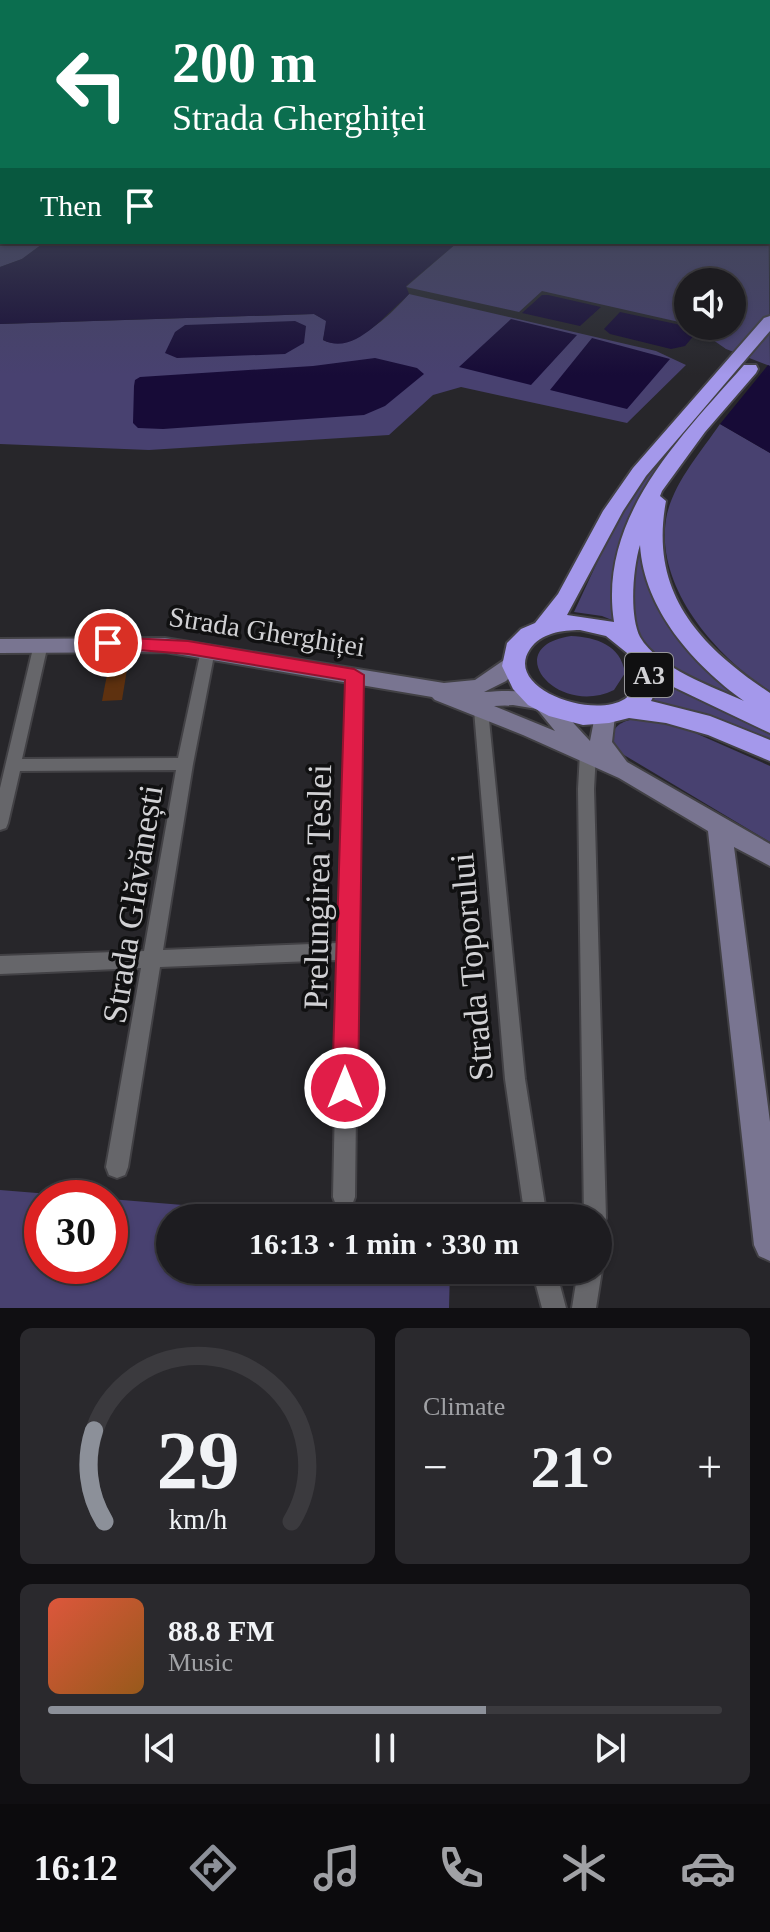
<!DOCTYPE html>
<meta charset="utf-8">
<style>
body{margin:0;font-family:"Times New Roman",serif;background:#2a292d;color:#f1f3f6;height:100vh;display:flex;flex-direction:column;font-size:30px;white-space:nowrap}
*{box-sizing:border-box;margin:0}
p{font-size:26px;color:#a0a1a5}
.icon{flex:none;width:44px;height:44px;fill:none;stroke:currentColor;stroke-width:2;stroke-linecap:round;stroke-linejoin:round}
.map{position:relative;height:1308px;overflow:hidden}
.drawer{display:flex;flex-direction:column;gap:20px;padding:20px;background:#100f12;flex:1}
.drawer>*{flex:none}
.top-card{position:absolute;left:0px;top:0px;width:770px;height:244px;box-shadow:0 2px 6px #0004,0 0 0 2px #3b3a3e;background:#0b6e4f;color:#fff;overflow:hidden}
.buttons{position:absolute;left:674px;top:268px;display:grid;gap:16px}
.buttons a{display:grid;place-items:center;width:72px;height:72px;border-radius:50%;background:#1d1c20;box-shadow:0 2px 6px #0004,0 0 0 2px #3b3a3e;font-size:40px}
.speed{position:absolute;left:24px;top:1180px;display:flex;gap:16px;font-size:40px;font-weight:700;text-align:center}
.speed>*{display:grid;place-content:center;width:104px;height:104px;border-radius:50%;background:#1d1c20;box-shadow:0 2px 6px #0004,0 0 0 2px #3b3a3e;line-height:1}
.speed .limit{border:12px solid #d22;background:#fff;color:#111}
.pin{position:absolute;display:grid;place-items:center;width:68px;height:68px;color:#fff;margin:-34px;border:4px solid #fff;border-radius:50%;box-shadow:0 2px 8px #0007}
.me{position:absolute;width:88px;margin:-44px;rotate:0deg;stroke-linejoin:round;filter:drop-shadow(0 0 6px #0008)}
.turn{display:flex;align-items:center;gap:28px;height:168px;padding:0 40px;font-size:36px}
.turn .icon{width:104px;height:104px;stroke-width:2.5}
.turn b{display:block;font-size:56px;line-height:68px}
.then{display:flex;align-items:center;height:76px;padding:0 40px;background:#0003;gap:16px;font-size:30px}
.big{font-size:60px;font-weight:700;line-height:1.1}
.drawer .tile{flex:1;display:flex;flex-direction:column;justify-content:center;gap:12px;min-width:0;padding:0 28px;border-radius:12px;background:#2a292d}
.drawer .dial{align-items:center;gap:0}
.dial svg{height:208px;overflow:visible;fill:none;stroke:#3b3a3e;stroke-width:7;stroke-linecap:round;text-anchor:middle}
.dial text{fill:#f1f3f6;stroke:none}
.song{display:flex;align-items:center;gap:24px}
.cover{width:96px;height:96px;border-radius:12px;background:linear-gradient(135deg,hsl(10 70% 55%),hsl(30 70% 35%))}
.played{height:8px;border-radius:4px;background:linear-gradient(90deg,#8c9099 65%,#3b3a3e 65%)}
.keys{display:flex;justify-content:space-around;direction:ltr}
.heat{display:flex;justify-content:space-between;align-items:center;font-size:44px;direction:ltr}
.drawer .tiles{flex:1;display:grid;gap:20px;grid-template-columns:1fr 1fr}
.tile:last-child{grid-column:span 2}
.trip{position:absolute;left:156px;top:1204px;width:456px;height:80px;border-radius:40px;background:#1d1c20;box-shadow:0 2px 6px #0004,0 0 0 2px #3b3a3e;font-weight:700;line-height:80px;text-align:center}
.tabs{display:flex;height:128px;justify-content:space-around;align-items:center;background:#0c0b0d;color:#a0a1a5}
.tabs .icon{width:56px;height:56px}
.tabs .current{color:#8c9099}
.tabs b{font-size:36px;color:#f1f3f6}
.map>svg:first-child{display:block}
.green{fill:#484170}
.water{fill:#170b37}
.building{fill:#5e310f}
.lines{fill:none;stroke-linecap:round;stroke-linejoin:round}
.street-casing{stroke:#424145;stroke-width:4}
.secondary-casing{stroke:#424145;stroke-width:4}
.highway-casing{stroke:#424145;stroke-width:4}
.street{fill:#66666a;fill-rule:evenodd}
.secondary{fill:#797591;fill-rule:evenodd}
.highway{fill:#a498eb;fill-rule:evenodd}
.route{fill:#e11d48;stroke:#92132f;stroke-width:2}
.labels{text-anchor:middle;stroke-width:7;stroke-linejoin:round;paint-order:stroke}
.shield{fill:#101011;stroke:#97979a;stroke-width:2}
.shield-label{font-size:26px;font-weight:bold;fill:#d1d1d4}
.street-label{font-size:28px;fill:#d1d1d4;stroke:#101011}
.near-street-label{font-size:34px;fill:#d1d1d4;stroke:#101011}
</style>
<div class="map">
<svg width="770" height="1308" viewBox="0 0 770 1308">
<rect width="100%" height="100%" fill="#27262a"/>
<path class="green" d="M0 192 2 242H45L22 259 0 267Z
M768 192 770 366 726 349 693 326H732V282H688V324L542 291 519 312 406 287 458 242H768Z
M409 294 656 351 686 365 627 423 461 387 433 395 389 435 149 450 0 444V324L314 314 327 321 323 340C350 354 392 314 409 294Z
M720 424 770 453V691C715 656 652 584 667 514 675 481 701 452 720 424Z
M655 466 659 468C619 524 621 556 617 622L602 616 574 612 616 522Z
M643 518 650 580 770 717 659 661 638 634 630 606V585Z
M571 636C596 637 621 645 625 673L614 690C557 718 498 647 571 636Z
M661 677 770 729V744L694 711 651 702 657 692Z
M639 718 677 725 770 766V842L614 749 611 736C617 722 625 721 639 718Z
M0 1190 99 1198H42V1266H110V1199L342 1218H170V1270H450L449 1308H0Z"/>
<path class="water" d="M45 242H458L406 286 409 294 404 299C383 317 353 356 323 340L326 321 314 314 0 324V267L22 259Z
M542 295H548L601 307 580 326 522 313Z
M620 312 690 327 696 333 685 346 671 349 610 334 604 329Z
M511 319 577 335 531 385 459 367Z
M295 321 306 326 304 343 285 354 177 358 165 353 175 332 185 325Z
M592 338 670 359 627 409 550 390Z
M375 358 417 368 424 374 385 406 364 415 163 429 138 428 133 423 134 386 135 380 140 377 313 366Z
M768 365 770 366V453L720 424Z"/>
<path class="building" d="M128 663 122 700 102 701 109 664Z"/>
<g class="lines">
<g class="street-casing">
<path id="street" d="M41 639 48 644 22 759 178 758 201 650 208 645 215 650 193 764 163 950 338 943 347 675 354 670 361 675 355 1197 352 1205 344 1208 336 1205 333 1197 338 960 160 967 128 1167 125 1175 117 1178 109 1175 106 1167 141 968 0 974V956L144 951 176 770 20 771 8 823 6 828 0 830V788L34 644Z
M481 705 486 706 488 710 525 1079 547 1218H525L505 1079 474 710 476 706Z
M588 747 593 749 596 753 594 789 606 1218 603 1226 598 1228V1218H584L578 789 580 753 583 749Z
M598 1262 602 1270 596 1308H572L578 1270H598Z
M532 1270H556L566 1308H542Z"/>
</g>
<g class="secondary-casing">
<path id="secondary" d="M165 638 444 683 475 680 507 658H521L524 663 506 681 484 692C545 687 551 698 590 741L596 710H612L615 716 612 742 627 762 770 844V866L734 847 770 1122V1261L759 1256 754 1245 708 831 619 778 523 735 435 700 432 697 165 652 0 653V639ZM513 705 537 709 555 731 494 706Z"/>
</g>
<g class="highway-casing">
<path id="highway" d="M770 316V331L646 476 623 511 567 615 614 622C598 517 680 438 744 365H756L758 369 756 373 705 432 662 491 660 496 666 501C649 592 698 645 770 693V733L661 681 651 701 710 716 770 740V761L708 735 666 723 629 718 609 723 583 725 549 716 528 705 513 689 502 666 507 643 521 629 535 623 558 594 603 511 633 468 764 318ZM640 545C644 610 694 665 744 701 713 687 658 668 640 637 629 615 633 568 640 545ZM580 630 606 636 632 657C666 741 494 701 530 649 541 633 562 630 580 630Z"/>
</g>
<use href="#street" class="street"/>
<use href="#secondary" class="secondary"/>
<use href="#highway" class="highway"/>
</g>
<linearGradient id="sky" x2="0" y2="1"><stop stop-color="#151517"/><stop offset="0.51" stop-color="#414755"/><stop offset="1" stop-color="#414755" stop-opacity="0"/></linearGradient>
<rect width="770" height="375" fill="url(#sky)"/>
<path class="route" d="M108 637 188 641 354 669 364 675 358 1088 354 1097 345 1101 335 1097 332 1088 345 680 188 654 101 647 99 643 101 638Z"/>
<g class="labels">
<rect class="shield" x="625" y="653" width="48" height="44" rx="6"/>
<g class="shield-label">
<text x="649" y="684">A3</text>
</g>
<g class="street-label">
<text transform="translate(267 631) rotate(9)" y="10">Strada Gherghiței</text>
</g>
<g class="near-street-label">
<text transform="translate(317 887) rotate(-89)" y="12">Prelungirea Teslei</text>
<text transform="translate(132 904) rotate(-81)" y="12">Strada Glăvănești</text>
<text transform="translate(471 967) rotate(-95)" y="12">Strada Toporului</text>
</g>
</g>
</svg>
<div class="buttons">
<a><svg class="icon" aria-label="sound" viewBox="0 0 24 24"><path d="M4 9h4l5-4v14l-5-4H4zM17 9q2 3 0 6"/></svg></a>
</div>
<div class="speed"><div class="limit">30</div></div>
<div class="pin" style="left:108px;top:643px;background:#d93025"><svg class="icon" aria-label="arrive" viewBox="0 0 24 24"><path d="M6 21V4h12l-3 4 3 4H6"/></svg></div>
<svg class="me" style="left:345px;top:1088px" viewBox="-20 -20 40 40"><circle r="17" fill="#e11d48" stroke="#fff" stroke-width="3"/><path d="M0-11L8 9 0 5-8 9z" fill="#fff"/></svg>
<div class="trip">16:13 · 1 min · 330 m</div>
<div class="top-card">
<div class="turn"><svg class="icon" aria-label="left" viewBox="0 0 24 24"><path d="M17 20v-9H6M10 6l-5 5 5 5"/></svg><div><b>200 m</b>Strada Gherghiței</div></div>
<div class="then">Then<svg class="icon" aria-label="arrive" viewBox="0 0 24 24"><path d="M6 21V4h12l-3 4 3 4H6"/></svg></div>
</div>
</div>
<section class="drawer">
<div class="tiles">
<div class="tile dial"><svg viewBox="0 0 100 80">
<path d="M14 69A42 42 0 1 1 86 69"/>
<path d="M14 69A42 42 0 0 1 10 34" stroke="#8c9099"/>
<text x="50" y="56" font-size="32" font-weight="700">29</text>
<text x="50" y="72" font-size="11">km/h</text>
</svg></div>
<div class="tile"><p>Climate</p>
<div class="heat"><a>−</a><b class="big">21°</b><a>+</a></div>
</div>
<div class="tile">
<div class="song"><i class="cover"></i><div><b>88.8 FM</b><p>Music</p></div></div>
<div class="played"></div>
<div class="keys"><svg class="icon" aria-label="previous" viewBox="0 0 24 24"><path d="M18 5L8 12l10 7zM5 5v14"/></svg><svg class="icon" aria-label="pause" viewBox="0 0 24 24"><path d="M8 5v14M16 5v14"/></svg><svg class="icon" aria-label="next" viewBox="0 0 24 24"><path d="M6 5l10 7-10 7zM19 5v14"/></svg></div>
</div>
</div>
</section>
<nav class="tabs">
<b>16:12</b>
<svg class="icon current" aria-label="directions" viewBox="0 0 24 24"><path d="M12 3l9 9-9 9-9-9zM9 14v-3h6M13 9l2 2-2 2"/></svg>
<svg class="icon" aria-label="music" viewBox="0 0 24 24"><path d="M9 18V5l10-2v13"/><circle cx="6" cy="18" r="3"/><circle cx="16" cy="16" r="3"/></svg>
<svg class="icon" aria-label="phone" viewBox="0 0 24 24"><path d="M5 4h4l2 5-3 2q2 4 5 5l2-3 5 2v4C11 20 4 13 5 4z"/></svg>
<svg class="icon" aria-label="climate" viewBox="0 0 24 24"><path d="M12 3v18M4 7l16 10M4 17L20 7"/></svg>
<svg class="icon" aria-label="car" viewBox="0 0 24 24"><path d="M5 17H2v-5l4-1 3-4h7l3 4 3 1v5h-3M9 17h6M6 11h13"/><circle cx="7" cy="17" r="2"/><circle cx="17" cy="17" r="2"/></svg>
</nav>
